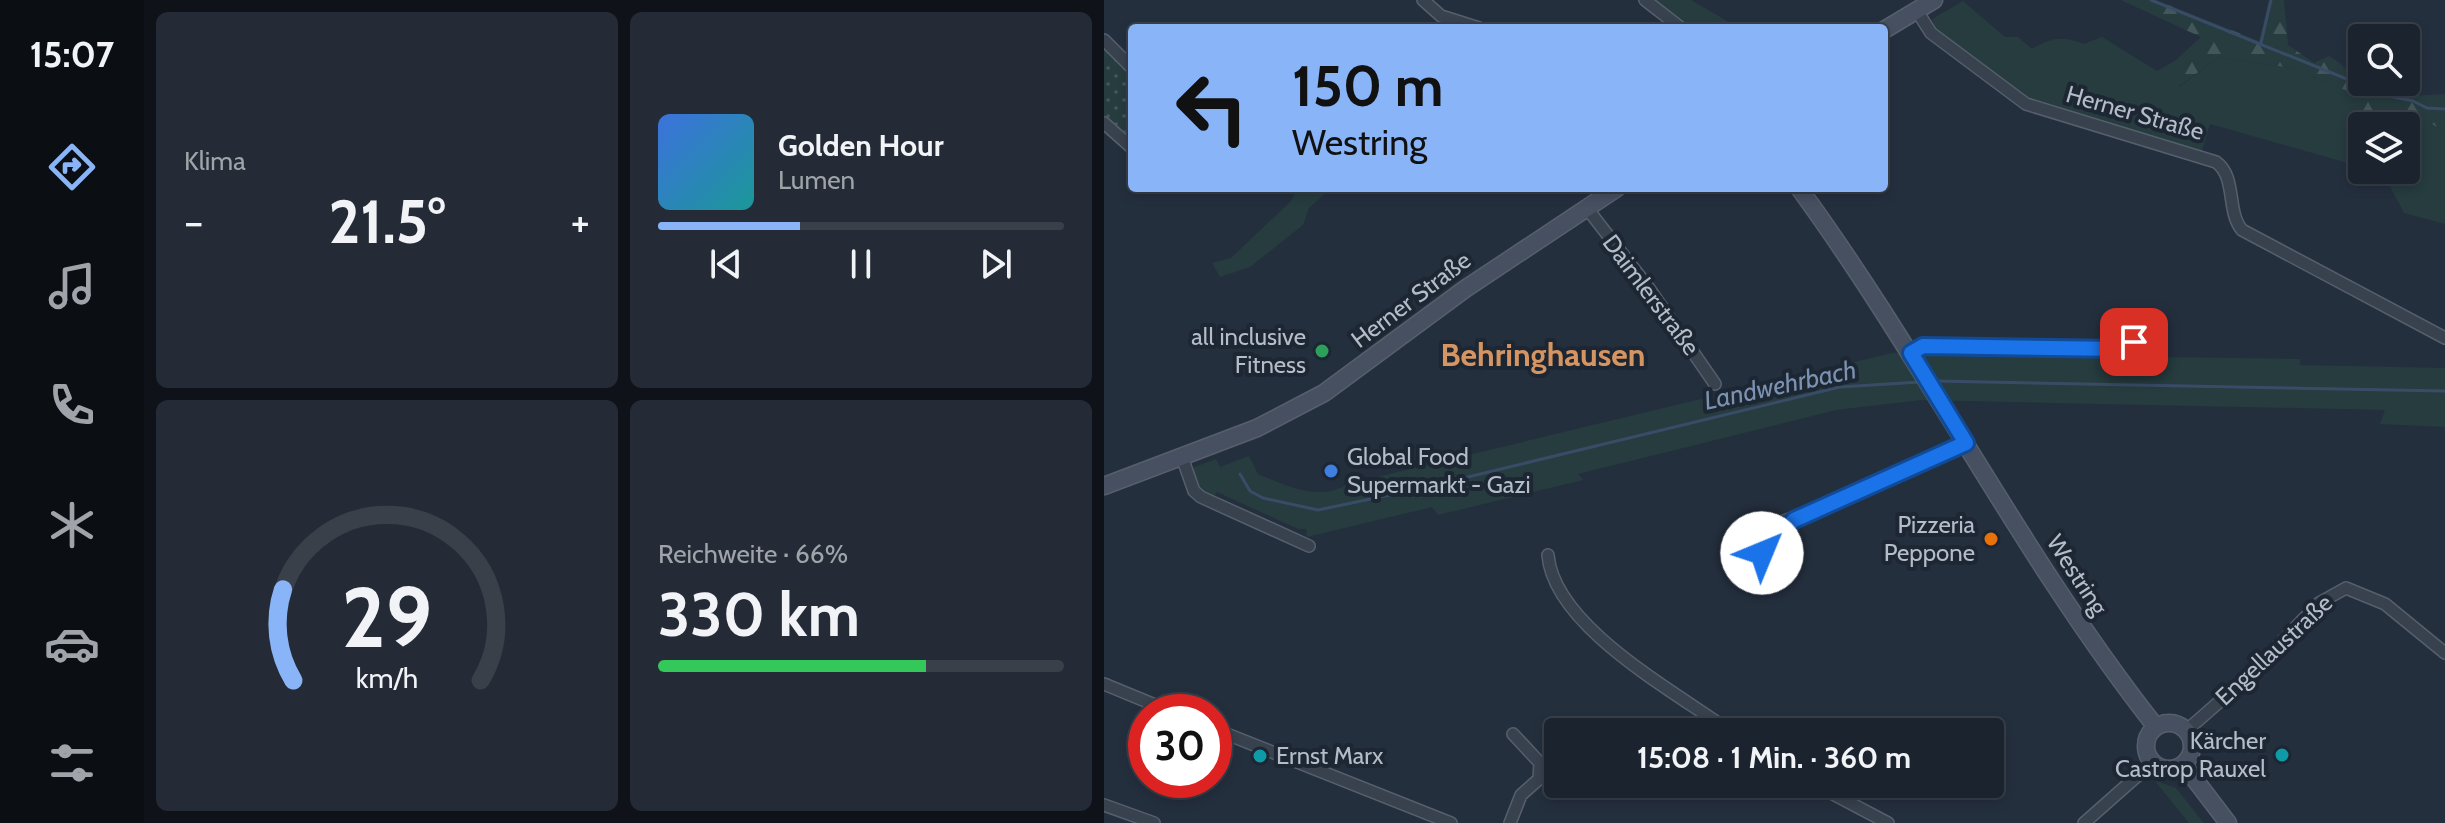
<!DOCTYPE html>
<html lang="de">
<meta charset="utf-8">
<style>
body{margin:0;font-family:Cabin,sans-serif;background:#242b36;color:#f1f3f6;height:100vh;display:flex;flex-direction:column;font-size:30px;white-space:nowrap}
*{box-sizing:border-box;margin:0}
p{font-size:26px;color:#a0a4aa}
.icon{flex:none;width:44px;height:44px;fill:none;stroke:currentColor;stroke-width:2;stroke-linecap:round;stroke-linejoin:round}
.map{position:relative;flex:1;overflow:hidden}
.panel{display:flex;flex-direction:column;gap:12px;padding:12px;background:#0f1319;width:960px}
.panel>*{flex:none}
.hud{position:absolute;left:24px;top:24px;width:760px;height:168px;border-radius:8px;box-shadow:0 4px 12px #0003,0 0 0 2px #39404a;background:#8ab4f8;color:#111;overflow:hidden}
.tools{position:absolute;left:1244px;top:24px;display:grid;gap:16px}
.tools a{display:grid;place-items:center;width:72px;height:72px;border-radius:8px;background:#1b232e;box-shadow:0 4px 12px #0003,0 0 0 2px #39404a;font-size:40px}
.speed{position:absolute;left:24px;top:694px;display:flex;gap:16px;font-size:40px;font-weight:700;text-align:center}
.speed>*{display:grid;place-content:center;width:104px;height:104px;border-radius:50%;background:#1b232e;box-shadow:0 4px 12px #0003,0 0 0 2px #39404a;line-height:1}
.speed .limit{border:12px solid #d22;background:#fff;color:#111}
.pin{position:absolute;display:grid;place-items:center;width:68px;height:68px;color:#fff;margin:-34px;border-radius:16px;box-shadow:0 4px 12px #0006}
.me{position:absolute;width:88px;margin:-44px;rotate:45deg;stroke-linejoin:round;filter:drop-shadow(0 0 6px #0008)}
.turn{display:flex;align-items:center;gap:28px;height:168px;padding:0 32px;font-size:36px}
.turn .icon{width:104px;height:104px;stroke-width:2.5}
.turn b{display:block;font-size:56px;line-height:68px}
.big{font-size:60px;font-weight:700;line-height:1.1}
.panel .card{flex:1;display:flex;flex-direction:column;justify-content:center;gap:12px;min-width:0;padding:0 28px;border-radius:12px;background:#242b36}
.panel .dial{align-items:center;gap:0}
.dial svg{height:208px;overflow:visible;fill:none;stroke:#39404a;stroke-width:7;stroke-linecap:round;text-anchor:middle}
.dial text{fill:#f1f3f6;stroke:none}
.song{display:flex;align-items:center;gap:24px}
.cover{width:96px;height:96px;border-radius:12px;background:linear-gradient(135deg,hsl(220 70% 55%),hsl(180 70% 35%))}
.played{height:8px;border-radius:4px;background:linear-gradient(90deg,#8ab4f8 35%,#39404a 35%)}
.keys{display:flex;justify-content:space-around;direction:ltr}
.heat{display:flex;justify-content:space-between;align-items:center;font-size:44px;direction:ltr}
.charge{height:12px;border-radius:6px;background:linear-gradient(90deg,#34c759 66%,#39404a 0)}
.panel .tiles{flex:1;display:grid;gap:12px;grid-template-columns:repeat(2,1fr)}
.trip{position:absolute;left:440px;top:718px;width:460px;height:80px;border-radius:8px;background:#1b232e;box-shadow:0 4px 12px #0003,0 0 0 2px #39404a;font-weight:700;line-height:80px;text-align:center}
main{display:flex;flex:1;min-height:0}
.dock{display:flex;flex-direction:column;width:144px;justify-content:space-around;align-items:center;background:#0b0e12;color:#a0a4aa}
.dock .icon{width:56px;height:56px}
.dock .current{color:#8ab4f8}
.dock b{font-size:36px;color:#f1f3f6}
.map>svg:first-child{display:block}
.grass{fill:#263c3f}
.forest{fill:url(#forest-firs)}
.park{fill:url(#park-dots)}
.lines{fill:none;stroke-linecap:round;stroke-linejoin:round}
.stream{stroke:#394c67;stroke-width:3}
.street-casing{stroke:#565f6c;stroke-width:14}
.secondary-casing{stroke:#565f6c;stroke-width:19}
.street{stroke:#38414e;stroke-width:11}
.secondary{stroke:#465061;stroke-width:16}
.route-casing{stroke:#114b97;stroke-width:20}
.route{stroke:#1a73e8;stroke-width:14}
.leisure-dot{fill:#2e9e5b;stroke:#1d2633;stroke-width:3}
.shop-dot{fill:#3f7fe0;stroke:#1d2633;stroke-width:3}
.food-dot{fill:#e8710a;stroke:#1d2633;stroke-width:3}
.culture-dot{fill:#0f9aa8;stroke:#1d2633;stroke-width:3}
.labels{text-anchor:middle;stroke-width:8;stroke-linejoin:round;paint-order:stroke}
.street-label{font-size:24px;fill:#b4bcc9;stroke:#1d2633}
.poi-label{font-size:24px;fill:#b4bcc9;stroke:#1d2633;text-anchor:end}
.water-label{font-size:26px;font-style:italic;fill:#7c92b1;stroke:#1d2633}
.district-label{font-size:32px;font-weight:bold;fill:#d59563;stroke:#1d2633}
</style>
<main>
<nav class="dock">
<b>15:07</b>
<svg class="icon current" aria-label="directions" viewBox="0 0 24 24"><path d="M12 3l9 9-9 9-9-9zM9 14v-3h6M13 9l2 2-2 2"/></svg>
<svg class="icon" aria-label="music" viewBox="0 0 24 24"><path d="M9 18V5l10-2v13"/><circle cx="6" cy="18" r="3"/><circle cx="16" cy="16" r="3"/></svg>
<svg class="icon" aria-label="phone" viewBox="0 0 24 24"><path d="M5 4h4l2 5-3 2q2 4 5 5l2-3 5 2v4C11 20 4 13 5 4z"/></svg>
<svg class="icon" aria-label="climate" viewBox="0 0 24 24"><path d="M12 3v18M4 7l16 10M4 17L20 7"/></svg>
<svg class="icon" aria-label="car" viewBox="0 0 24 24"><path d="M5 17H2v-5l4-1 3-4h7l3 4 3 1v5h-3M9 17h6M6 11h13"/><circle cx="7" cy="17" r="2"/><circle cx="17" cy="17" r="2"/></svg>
<svg class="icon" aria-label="filters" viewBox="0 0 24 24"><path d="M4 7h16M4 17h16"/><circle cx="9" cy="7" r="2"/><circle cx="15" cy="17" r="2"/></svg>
</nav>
<section class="panel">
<div class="tiles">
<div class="card"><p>Klima</p>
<div class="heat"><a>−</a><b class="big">21.5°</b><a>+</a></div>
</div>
<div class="card">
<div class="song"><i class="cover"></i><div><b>Golden Hour</b><p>Lumen</p></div></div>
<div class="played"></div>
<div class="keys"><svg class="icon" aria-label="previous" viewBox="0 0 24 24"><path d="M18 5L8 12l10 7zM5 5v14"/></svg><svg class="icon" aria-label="pause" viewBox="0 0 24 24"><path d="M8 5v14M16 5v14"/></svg><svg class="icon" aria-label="next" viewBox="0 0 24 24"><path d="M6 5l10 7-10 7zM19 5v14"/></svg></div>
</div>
<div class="card dial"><svg viewBox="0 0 100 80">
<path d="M14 69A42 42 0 1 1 86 69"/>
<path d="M14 69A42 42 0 0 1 10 34" stroke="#8ab4f8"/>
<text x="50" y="56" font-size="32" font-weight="700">29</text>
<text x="50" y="72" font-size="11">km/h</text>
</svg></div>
<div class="card"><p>Reichweite · 66%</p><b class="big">330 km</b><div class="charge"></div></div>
</div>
</section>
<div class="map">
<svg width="1341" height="823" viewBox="0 0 1341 823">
<defs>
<pattern id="forest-firs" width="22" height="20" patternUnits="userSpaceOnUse" patternTransform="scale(2)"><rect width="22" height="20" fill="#263c3f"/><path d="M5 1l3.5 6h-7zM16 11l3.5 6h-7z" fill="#435659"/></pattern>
<pattern id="park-dots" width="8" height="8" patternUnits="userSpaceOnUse" patternTransform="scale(2)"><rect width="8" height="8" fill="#263c3f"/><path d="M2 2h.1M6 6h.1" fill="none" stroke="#435659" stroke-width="1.8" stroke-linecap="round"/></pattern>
</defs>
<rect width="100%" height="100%" fill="#242f3e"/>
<path class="grass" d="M552 0H587L635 28H584Z
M859 1 901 37H914L928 49C948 37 958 36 980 44L998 37 1053 71 1072 60 1075 87 1115 57 1187 68 1251 94 1246 127 1258 129V167L1106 124 1098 151 926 101 832 30 828 19Z
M1326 124 1341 131V224L1300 213 1279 173 1267 170H1302V136L1317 138Z
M193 188H228L205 208 199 225 146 267 116 277 108 263 127 258 187 201Z
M788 353 1196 359V365L1341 368V427L1276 424 1281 410 817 400 732 410 474 474 479 480 334 515 328 507 203 537 202 529H194L113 492 109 498 96 488 89 471 90 467 112 459 116 467 145 456 154 474C183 486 215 502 244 484Z
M1050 780 1072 788 1100 823H1085Z"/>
<path class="forest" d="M1017 0H1052L1155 41 1165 0H1180L1184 45 1210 63 1225 56C1235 62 1241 68 1250 76 1270 95 1313 97 1341 94V131L1327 124 1318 138 1302 136V126L1245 127 1251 94 1187 68 1115 57 1074 87 1072 60 1097 37Z"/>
<path class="park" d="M0 44 28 72V143L0 118Z"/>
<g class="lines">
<path class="stream" d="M1047 0 1285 96 1309 101 1323 108 1341 109
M1157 43 1167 0
M832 381 1341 391
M136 474 146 491 159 498 214 510 310 490 736 387 816 382"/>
<g class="street-casing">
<path id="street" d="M319 0 337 16 375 28
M541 0 577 28
M813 11 827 33 922 104 1112 162C1133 177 1122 211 1138 230L1341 338
M0 40 28 68
M0 123 28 148
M482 207 544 287 611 384
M807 353 819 346 1015 349 1046 335H1054
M78 457 90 491 97 497 205 546
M690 520 664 549 652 554 641 551 639 540 645 534 752 494 862 443
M444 555C450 627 572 692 627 732
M0 684 68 712
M110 729 347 823
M1082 731 1148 673 1215 603 1242 588 1281 604 1341 653
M710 784 784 823
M0 805 50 823
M406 823 417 795 435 779 436 763 409 734
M980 823 1049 762"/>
</g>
<g class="secondary-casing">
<path id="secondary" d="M780 30 830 0
M695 188C822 362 918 557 1052 727
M0 486 153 428 220 393 361 289 513 188
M1042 746a23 23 0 1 1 46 0a23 23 0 1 1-46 0Z
M1079 764 1124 823"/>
</g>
<use href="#street" class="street"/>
<use href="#secondary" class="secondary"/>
</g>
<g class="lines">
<g class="route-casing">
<path id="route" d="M658 553 690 520 862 443 807 353 819 346 1015 349 1030 342"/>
</g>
<use href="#route" class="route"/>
</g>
<circle class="leisure-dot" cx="218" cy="351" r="8"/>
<circle class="shop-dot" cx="227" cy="471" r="8"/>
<circle class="food-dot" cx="887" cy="539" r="8"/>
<g class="culture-dot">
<circle cx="1178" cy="755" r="8"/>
<circle cx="156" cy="756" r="8"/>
</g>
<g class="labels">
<g class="street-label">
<text transform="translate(1031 113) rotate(16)" y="8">Herner Straße</text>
<text transform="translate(547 295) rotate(53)" y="8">Daimlerstraße</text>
<text transform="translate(307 300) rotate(-37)" y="8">Herner Straße</text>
<text transform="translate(973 575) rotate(57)" y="8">Westring</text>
<text transform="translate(1170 650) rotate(-43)" y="8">Engellaustraße</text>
</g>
<g class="poi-label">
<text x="202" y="345">all inclusive<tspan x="202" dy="28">Fitness</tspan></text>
<text x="243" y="465" text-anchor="start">Global Food<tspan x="243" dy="28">Supermarkt - Gazi</tspan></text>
<text x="871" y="533">Pizzeria<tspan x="871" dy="28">Peppone</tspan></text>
<text x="1162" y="749">Kärcher<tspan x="1162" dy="28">Castrop Rauxel</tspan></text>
<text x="172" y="764" text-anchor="start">Ernst Marx</text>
</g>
<g class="water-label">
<text transform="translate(676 385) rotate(-12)" y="9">Landwehrbach</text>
</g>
<g class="district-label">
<text x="439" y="366">Behringhausen</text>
</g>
</g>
</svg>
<div class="tools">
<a><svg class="icon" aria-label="search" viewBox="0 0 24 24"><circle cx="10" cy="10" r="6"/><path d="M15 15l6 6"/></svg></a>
<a><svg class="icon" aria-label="layers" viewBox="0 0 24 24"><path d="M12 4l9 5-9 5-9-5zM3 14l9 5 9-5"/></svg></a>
</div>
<div class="speed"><div class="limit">30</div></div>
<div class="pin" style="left:1030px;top:342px;background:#d93025"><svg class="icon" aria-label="arrive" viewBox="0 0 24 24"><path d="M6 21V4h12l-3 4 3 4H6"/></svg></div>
<svg class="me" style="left:658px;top:553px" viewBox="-20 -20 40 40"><circle r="19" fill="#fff"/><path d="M0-13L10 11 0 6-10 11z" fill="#1a73e8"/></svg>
<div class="trip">15:08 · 1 Min. · 360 m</div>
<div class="hud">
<div class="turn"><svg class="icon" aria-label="left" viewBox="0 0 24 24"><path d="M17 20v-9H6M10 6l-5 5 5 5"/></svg><div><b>150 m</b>Westring</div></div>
</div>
</div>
</main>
